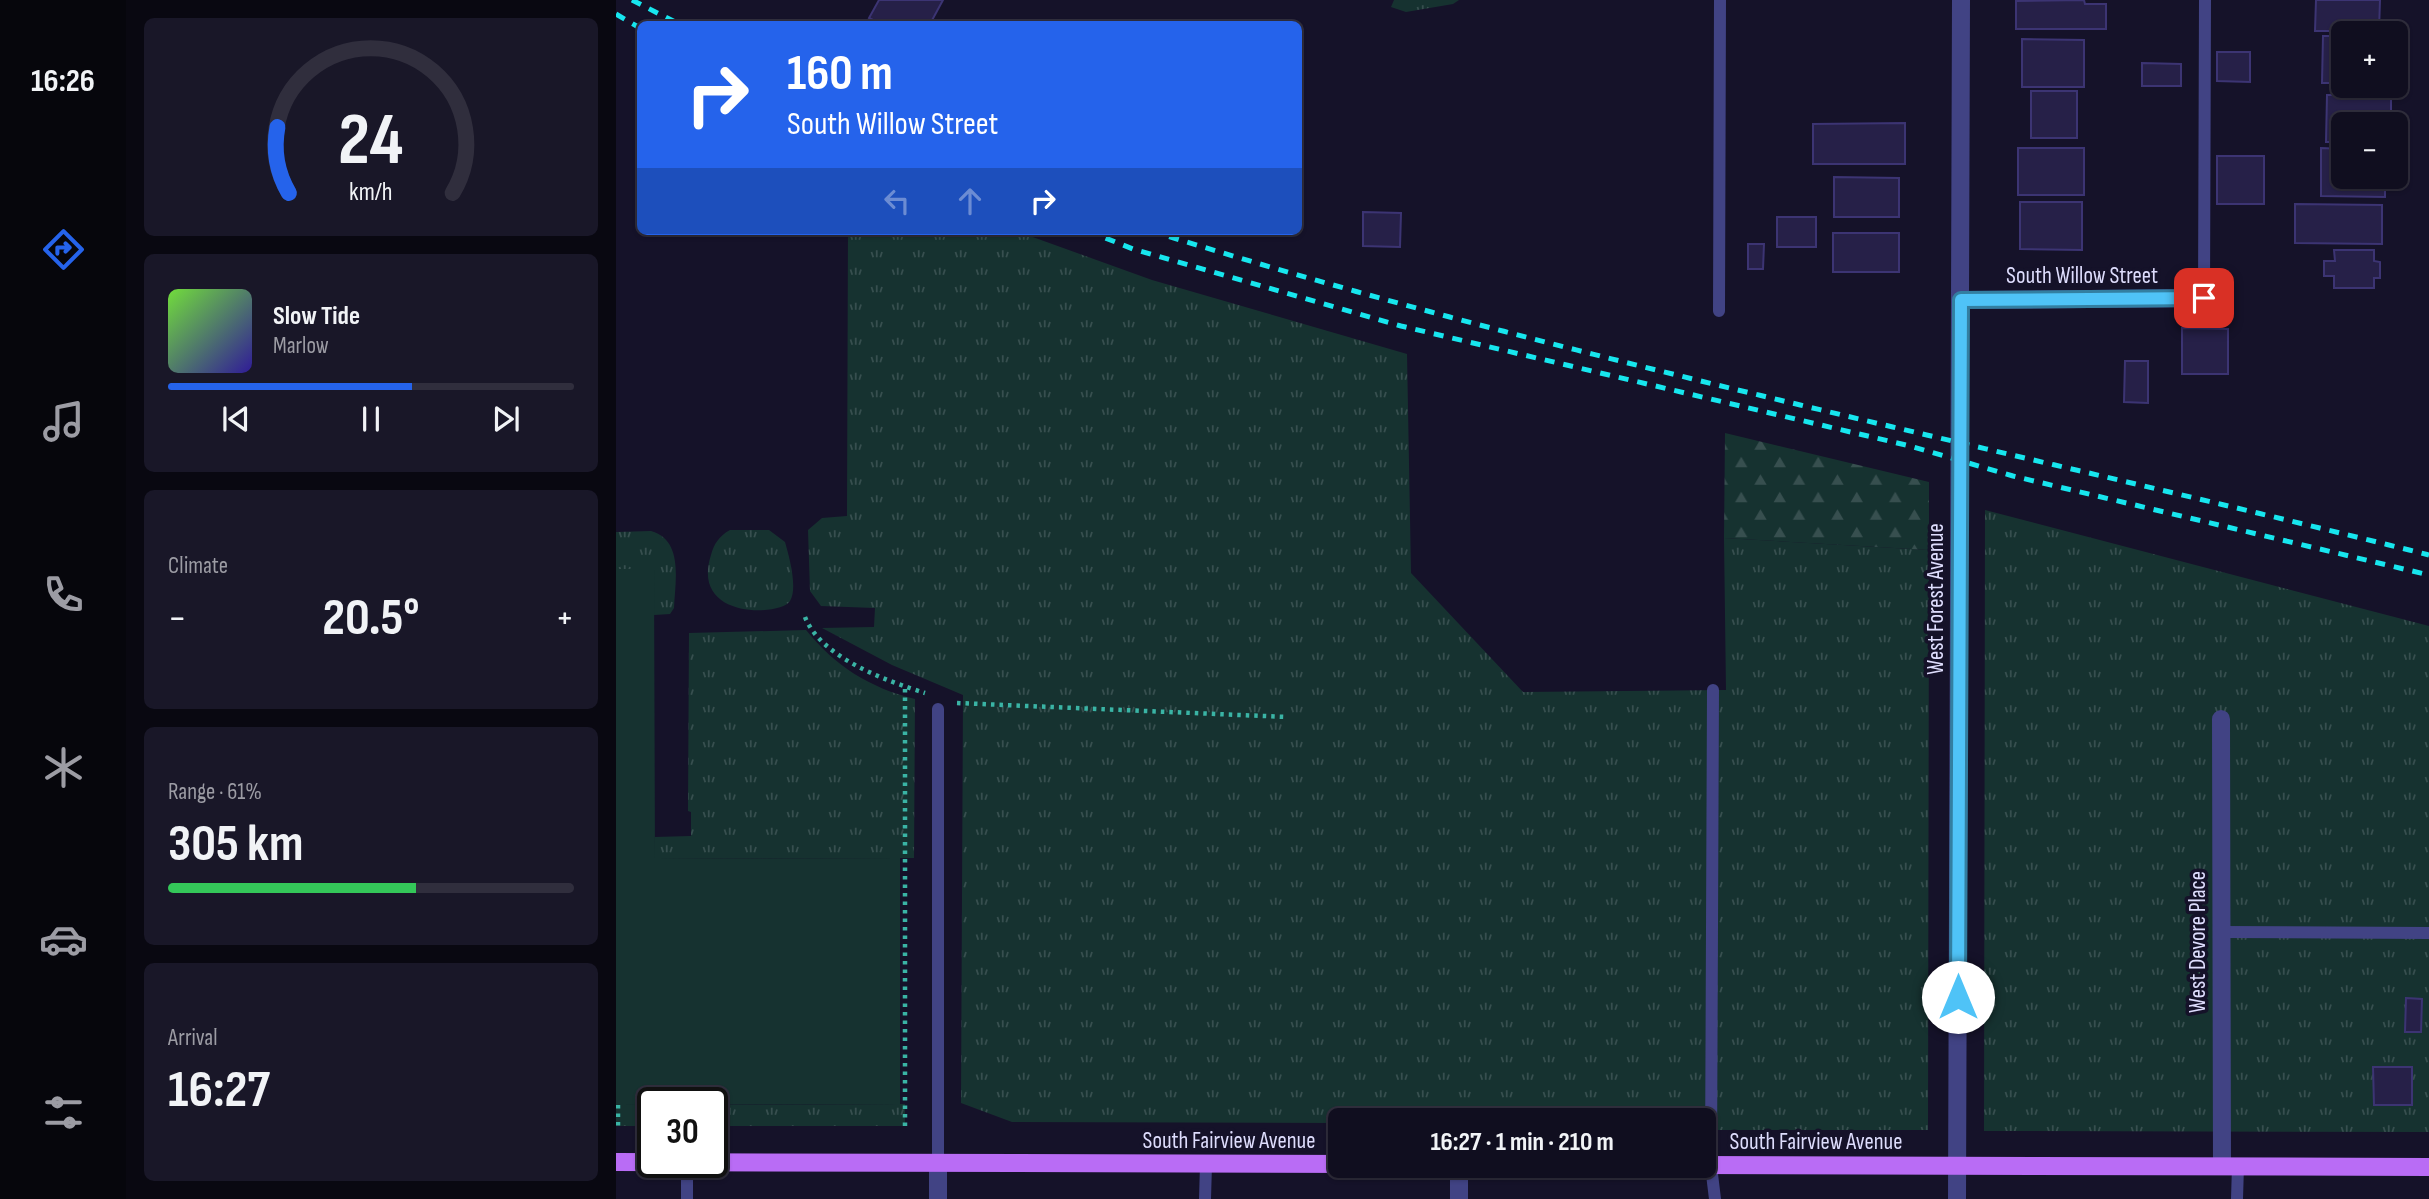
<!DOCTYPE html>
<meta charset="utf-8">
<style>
body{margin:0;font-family:"Sofia Sans Condensed",sans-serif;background:#191728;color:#f1f3f6;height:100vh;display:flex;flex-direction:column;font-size:26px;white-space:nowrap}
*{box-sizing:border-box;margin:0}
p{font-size:23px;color:#9c9ca4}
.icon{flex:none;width:38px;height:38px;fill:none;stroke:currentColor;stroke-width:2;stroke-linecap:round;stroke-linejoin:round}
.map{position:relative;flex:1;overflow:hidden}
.sheet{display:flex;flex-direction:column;gap:18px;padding:18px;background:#090811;width:490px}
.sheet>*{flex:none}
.banner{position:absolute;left:21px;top:21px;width:665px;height:214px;border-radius:10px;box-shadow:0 2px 5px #0004,0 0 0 2px #302e3d;background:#2563eb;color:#fff;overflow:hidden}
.tools{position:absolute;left:1715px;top:21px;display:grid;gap:14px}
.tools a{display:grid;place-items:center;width:77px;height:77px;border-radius:10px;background:#100e1f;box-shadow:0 2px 5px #0004,0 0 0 2px #302e3d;font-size:35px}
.speed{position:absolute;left:21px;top:1087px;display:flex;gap:14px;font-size:35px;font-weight:700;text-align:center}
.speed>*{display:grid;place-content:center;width:91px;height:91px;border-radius:50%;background:#100e1f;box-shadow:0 2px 5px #0004,0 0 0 2px #302e3d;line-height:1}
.speed .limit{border:4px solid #111;border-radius:10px;background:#fff;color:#111}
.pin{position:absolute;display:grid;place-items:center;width:60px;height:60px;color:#fff;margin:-30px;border-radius:14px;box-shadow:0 4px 10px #0006}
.me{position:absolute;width:77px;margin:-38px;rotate:0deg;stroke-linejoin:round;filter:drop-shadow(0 0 5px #0008)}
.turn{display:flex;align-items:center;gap:24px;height:147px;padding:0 35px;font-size:32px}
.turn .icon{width:91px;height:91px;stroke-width:2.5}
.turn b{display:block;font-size:49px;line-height:60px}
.lanes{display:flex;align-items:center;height:66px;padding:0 35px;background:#0003;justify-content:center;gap:35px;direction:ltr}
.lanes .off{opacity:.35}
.big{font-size:52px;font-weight:700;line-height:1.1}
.sheet .card{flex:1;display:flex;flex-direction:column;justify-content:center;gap:10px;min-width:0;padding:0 24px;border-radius:10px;background:#191728}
.sheet .dial{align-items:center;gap:0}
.dial svg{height:182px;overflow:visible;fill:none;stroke:#302e3d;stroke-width:7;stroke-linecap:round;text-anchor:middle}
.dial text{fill:#f1f3f6;stroke:none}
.song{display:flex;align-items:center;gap:21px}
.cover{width:84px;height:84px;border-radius:10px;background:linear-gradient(135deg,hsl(100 70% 55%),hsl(250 70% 35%))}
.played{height:7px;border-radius:4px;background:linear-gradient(90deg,#2563eb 60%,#302e3d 60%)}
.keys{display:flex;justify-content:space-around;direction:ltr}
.heat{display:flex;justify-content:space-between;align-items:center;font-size:38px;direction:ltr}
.charge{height:10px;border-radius:5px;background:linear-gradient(90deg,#34c759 61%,#302e3d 0)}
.trip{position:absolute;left:712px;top:1108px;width:388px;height:70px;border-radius:10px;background:#100e1f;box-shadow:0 2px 5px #0004,0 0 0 2px #302e3d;font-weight:700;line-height:70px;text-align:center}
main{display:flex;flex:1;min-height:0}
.dock{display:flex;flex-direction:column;width:126px;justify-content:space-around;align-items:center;background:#06060c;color:#9c9ca4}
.dock .icon{width:49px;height:49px}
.dock .active{color:#2563eb}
.dock b{font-size:32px;color:#f1f3f6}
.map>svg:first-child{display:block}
.grass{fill:url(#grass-tufts)}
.forest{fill:url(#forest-firs)}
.pitch{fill:#163230}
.building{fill:#262048;stroke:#3c3473;stroke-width:2}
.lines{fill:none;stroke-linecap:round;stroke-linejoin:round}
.path{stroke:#3ab4a5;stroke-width:4.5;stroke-dasharray:3.5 5;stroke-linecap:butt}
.lane{stroke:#414384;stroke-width:12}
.street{stroke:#414384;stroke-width:18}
.primary{stroke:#b96cf5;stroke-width:18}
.rail{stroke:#17e6ee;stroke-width:5;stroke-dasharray:10 9;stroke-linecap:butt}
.route-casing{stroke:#337fa1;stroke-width:18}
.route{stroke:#4fc3f7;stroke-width:12}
.labels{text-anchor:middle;stroke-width:7;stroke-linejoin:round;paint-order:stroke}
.street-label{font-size:23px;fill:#deddfd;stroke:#151229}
</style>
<main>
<nav class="dock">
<b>16:26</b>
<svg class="icon active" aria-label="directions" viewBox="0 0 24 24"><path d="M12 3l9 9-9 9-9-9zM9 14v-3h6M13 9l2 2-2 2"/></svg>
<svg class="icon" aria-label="music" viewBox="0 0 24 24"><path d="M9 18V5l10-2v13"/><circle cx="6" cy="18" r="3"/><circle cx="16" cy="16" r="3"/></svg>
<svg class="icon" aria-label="phone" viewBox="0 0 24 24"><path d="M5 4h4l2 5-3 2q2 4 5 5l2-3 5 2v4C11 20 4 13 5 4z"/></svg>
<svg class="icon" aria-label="climate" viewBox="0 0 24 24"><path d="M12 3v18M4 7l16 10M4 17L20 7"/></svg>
<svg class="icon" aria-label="car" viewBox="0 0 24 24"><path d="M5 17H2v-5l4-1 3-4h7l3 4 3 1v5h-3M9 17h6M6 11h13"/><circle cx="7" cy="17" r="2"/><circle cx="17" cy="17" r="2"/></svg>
<svg class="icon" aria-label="filters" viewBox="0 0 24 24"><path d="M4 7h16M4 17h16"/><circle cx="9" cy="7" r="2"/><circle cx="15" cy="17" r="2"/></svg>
</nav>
<section class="sheet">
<div class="card dial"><svg viewBox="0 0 100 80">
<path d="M14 69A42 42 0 1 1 86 69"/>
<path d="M14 69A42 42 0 0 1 9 40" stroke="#2563eb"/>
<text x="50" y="56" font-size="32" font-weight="700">24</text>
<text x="50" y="72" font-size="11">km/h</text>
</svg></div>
<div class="card">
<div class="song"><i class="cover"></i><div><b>Slow Tide</b><p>Marlow</p></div></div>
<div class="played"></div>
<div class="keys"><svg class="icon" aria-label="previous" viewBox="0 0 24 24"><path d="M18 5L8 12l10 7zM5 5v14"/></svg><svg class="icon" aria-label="pause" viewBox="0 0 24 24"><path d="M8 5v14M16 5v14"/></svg><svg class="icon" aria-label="next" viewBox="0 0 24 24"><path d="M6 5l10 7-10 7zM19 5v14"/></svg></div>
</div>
<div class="card"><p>Climate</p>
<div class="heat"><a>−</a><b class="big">20.5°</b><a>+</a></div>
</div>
<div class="card"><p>Range · 61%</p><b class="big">305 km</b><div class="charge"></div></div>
<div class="card"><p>Arrival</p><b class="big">16:27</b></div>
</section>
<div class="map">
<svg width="1813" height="1199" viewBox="0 0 1813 1199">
<defs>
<pattern id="grass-tufts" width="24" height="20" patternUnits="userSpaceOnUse" patternTransform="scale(1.75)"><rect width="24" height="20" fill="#163230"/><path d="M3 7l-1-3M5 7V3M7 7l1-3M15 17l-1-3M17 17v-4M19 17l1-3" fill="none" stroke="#374f4f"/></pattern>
<pattern id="forest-firs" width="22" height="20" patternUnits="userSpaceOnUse" patternTransform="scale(1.75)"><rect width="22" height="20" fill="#163230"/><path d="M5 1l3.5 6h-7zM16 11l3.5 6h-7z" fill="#374f4f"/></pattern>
</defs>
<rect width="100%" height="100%" fill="#151229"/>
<path class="grass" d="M778 0H843L837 4 790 12 775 7Z
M232 231H400L536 280 791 354 795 573 907 692 1110 690 1108 538 1313 550 1312 1130H1089L1088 1120H898L897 1114 876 1119 724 1120V1123L396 1122 345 1103 347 695 276 665 206 628 258 627 259 608 205 606 194 591 192 530 206 518 231 516Z
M1369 510 1813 626V1132L1368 1131Z
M114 530H153L169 542C173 556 182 588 174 601 165 616 74 620 95 555 98 544 103 536 114 530Z
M35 531C68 540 59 582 58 608L54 614 38 615V569H0V532Z
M190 630C219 666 254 688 299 699L298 858 38 859 39 837 75 836V812L72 811 73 633Z
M289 1104V1126H96V1105Z
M0 1105H37V1126H0Z"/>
<path class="forest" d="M1109 433 1313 482V550L1108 538Z"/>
<path class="pitch" d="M0 569H38L39 859 284 858V1104L0 1105Z"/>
<path class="building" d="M263 0H327L314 24H265L253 18Z
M1468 0 1469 4H1490V29H1400V1Z
M1700 0H1764L1763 31H1699Z
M1707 36H1727V83H1706Z
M1406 39 1468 40V87H1406Z
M1601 52H1634V82L1601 81Z
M1526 63 1565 64V86H1526Z
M1415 91H1461V138H1415Z
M1711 95H1775V124H1727V142H1710Z
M1289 123V164H1197V124Z
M1402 148H1468V195H1402Z
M1705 148 1727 149V177H1769V197L1705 196Z
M1601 156H1648V204H1601Z
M1218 177 1283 178V217H1218Z
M1404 202H1466V250L1404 249Z
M1679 204 1766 205V244L1679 243Z
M747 212 785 213 784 247 747 246Z
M1161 217H1200V247H1161Z
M1217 233H1283V272H1217Z
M1132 244H1148L1147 269H1132Z
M1718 250H1758V261L1764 262V278H1758V288H1718V276H1708V261H1719Z
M1566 328 1612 329V374H1566Z
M1509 361H1532V403L1508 402Z
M1790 998 1806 999 1805 1032H1789Z
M1757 1067H1796V1105H1758Z"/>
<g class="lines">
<path class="path" d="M189 617C205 658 271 681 309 693
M341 703 671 717
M2 1105V1126
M289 1126V687"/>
<path class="lane" d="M1588 298 1589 0
M1103 311 1104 0
M1097 690 1095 1166 1099 1199
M1606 932 1813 933
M322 1163V709
M71 1199V1162
M589 1199 590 1165
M1621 1199 1622 1166"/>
<path class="street" d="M1345 300 1588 298
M1605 719 1606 1166
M322 1163V1199
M843 1166V1199
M1341 1199 1345 0"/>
<path class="primary" d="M0 1162 1813 1167"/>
<path class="rail" d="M16 0 63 24
M0 14 24 28
M472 231 517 249 785 326 1294 446 1397 476 1813 575
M535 231C955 362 1387 448 1813 555"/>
</g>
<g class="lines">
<g class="route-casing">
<path id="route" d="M1342 997 1345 300 1588 298"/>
</g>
<use href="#route" class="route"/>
</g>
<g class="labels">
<g class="street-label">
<text x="1466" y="283">South Willow Street</text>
<text transform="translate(1319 599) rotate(-90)" y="8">West Forest Avenue</text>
<text transform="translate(1581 942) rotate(-90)" y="8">West Devore Place</text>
<text x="613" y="1148">South Fairview Avenue</text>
<text x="1200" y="1149">South Fairview Avenue</text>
</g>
</g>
</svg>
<div class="tools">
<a>+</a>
<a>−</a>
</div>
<div class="speed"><div class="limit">30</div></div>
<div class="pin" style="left:1588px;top:298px;background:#d93025"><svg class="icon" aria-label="arrive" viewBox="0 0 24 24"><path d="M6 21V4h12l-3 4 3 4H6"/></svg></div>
<svg class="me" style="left:1342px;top:997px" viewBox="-20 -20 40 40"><circle r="19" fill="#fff"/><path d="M0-13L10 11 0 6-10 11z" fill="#4fc3f7"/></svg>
<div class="trip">16:27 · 1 min · 210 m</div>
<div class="banner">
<div class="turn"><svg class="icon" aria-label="right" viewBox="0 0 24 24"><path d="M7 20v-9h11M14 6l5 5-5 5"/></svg><div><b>160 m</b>South Willow Street</div></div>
<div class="lanes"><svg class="icon off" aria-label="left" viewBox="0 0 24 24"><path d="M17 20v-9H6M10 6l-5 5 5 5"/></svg><svg class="icon off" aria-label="ahead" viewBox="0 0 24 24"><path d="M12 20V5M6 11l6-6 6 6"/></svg><svg class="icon" aria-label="right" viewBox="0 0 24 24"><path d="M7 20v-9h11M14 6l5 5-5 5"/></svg></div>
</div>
</div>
</main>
